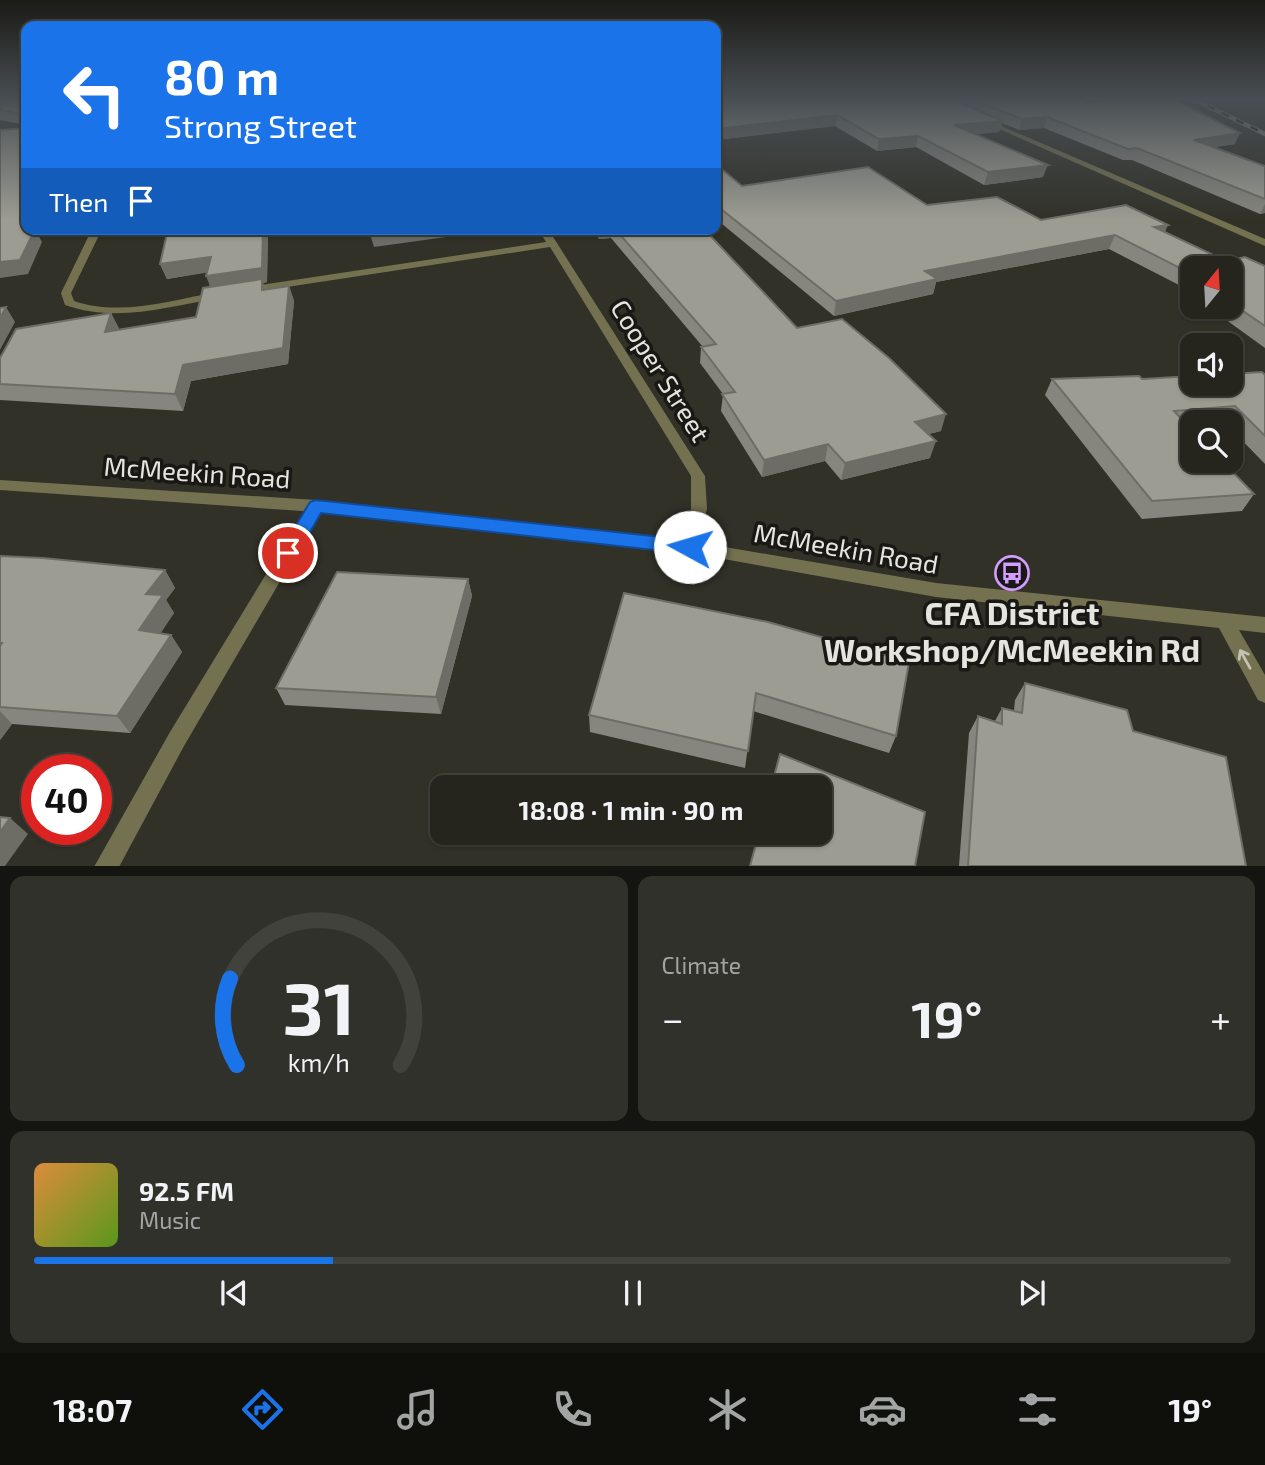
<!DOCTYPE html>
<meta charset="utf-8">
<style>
body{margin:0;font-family:"Exo 2",sans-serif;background:#31312b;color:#f1f3f6;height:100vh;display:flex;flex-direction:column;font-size:26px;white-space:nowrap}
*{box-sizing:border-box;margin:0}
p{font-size:23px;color:#a3a5a4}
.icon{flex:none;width:38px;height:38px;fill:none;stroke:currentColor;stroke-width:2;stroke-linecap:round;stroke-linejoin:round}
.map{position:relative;height:866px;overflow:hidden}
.drawer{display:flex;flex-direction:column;gap:10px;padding:10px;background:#141410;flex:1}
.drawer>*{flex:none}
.top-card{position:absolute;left:21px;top:21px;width:700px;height:214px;border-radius:14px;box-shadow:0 2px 5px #0004,0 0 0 2px #42423c;background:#1a73e8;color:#fff;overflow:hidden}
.needle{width:46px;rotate:18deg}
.fabs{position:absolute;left:1180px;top:256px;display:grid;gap:14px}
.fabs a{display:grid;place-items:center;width:63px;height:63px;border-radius:14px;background:#25251e;box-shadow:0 2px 5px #0004,0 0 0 2px #42423c;font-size:35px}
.speed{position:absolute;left:21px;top:754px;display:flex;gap:14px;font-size:35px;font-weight:700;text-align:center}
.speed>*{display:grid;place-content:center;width:91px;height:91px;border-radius:50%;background:#25251e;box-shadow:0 2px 5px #0004,0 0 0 2px #42423c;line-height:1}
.speed .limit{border:10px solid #d22;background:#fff;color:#111}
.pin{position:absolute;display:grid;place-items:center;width:60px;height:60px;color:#fff;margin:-30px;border:4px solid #fff;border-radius:50%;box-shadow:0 2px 7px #0007}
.me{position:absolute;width:77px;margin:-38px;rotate:276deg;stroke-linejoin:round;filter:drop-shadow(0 0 5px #0008)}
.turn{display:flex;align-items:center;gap:24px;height:147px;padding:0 28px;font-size:32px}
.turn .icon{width:91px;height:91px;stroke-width:2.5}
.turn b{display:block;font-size:49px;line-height:60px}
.then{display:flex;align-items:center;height:66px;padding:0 28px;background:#0003;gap:14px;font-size:26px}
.big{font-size:52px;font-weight:700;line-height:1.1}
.drawer .tile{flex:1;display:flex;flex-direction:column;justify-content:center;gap:10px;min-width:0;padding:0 24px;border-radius:14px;background:#31312b}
.drawer .dial{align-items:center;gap:0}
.dial svg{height:182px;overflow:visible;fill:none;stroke:#42423c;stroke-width:7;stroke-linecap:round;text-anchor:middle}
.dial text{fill:#f1f3f6;stroke:none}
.song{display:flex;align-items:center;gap:21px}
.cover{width:84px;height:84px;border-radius:10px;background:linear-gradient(135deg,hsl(30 70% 55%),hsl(90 70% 35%))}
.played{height:7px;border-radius:4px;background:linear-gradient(90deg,#1a73e8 25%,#42423c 25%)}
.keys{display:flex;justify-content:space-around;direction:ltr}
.heat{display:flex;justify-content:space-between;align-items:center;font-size:38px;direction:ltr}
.drawer .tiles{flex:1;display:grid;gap:10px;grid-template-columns:1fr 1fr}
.tile:last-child{grid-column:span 2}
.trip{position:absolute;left:430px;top:775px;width:402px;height:70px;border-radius:14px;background:#25251e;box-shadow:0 2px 5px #0004,0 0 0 2px #42423c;font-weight:700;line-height:70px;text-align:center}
.tab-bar{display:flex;height:112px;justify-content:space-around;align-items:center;background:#0f0f0c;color:#a3a5a4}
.tab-bar .icon{width:49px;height:49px}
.tab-bar .current{color:#1a73e8}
.tab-bar b{font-size:32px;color:#f1f3f6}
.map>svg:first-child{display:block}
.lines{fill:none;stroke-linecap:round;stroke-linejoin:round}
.minor{fill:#747150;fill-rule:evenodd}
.tertiary{fill:#747150;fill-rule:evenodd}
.rail-casing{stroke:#888880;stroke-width:4.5}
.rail{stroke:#191815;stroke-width:2.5;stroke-dasharray:8;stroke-linecap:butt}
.wall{fill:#86867e}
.shaded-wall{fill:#6d6d66}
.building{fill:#9c9c92;stroke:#6d6d66;stroke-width:2}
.oneway{stroke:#c3c2b4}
.route{fill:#1a73e8;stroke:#114b97;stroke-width:2}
.labels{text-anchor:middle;stroke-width:7;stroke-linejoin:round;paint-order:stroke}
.street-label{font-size:26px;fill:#e5e5df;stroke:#191815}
.near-poi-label{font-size:32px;font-weight:bold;fill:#e5e5df;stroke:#191815}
</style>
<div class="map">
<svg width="1265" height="867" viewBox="0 0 1265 867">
<rect width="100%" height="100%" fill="#313128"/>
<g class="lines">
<path class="minor" d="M981 119H985L1265 239V246L981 121Z
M92 229H102L71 293 74 301C120 317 171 300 218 292L223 295 218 298C167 307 116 323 65 305L61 293Z
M538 229H548L705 476 707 509 696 551 690 553 684 551 682 547 691 509V476L550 247 248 293 243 290 248 287 546 242Z
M316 500 322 502 324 506 184 746 119 867H94L170 732 310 502Z"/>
<path class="tertiary" d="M0 480 316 500 690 541 936 583 1265 617V633L1239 630 1265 675V703L1258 700 1219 628 936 597 690 553 316 512 0 490Z"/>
<g class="rail-casing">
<path id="rail" d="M1193 99 1265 134"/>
</g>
<use href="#rail" class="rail"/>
</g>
<path class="wall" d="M0 99H26V125L0 120Z
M716 99H1087V103L1235 144 1215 147 1265 166V213L1260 214 1132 160H1123L1044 128 1019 130 1002 123 999 132 976 134 1043 177 984 185 916 147 877 151 835 126 716 140Z
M716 167 742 186 927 205 1041 220 1165 232 1226 261 1265 266V348L1207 306H1230V268H1192V295L1177 284 1109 249 936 282 933 294 834 316 716 219Z
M162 229H268L267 282 263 283 266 290 289 286 294 301 288 364 191 381 183 411 0 400V358L111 313 119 330 196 317 210 287 207 272 167 279 160 264 167 235H164Z
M594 229H704L797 328 941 431 928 434 930 458 841 480 825 461 762 477 721 411 723 394 700 363 701 347H703L611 238 599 239Z
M1265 375V464L1230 428V422H1192V425L1188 426 1254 494 1242 511 1142 519 1045 395 1052 379H1142Z
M0 556 165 570 175 588 166 600 174 613 160 633 171 635 182 652 130 733 12 724 0 740Z
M468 579 472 596 441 714 285 705 276 688Z
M624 593 896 736 889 753 753 711 745 768 590 732 589 715Z
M1025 683 1133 731 1246 866H959L969 733 978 716 995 721 1002 708 1014 711 1015 700Z"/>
<path class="shaded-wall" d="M837 115 835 126 716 140V129Z
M1047 117 1044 128 1019 130 1022 119Z
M1003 121 999 132 951 136 954 125Z
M1240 133 1235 144 1189 151 1194 140Z
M918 136 916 147 877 151 879 139Z
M1048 165 1043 177 984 185 988 172Z
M1265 204V213L1260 214Z
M1168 225 1162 239 1154 227Z
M26 226V229H39L37 233 42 242 28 274 0 278V262Z
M162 229H174L176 234 164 235Z
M263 229H268L267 282 263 283 267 294 212 291 206 276Z
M402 229H467L468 234 374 247 370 234Z
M599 229H611V238L599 239Z
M1115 235 1109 249 936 282 933 294 834 316 836 301 925 271Z
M211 257 217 271 167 279 160 264Z
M289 286 294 301 288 364 191 381 183 411 175 394 183 365Z
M6 307 15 322 0 350V318Z
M111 313 119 328 113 347 105 332Z
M946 414 941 431 910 439 915 422Z
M936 441 930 458 841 480 845 463Z
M828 444 825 461 762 477 764 460Z
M165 570 175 588 166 600 174 613 151 648 139 630 146 594Z
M468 579 472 596 441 714 436 697Z
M171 635 182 652 130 733 117 716Z
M0 711 12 724 0 740Z
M10 818 28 834 5 866H0V832Z"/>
<path class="building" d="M0 99H26V115L0 110V104L9 101Z
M716 99H952L1003 121 954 125 1048 165 988 172 918 136 879 139 837 115 716 129Z
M972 99H1087V103L1123 99H1172L1180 102 1240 133 1194 140 1265 166V199L1137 148 1128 149 1047 117 1022 119Z
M26 128V226L24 230 35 229 20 260 0 262V130Z
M716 167H719L742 186 868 167 927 205 997 197 1041 220 1126 205 1168 225 1154 227 1226 261 1245 257 1265 266V326L1230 302V268H1192V275L1184 270 1115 235 925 271 937 279 836 301 716 205Z
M168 229H263L262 268 206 276 211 257 160 264Z
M370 229H402L370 234Z
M615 229H704L797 328 842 319 889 358 946 414 915 422 936 441 845 463 828 444 764 460 722 394 735 392 701 347 716 344Z
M262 279V290L289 286 283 348 183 365 175 394 0 384V358L16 329 111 313 105 332 196 317 203 288Z
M6 307 0 318V308Z
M1262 372 1265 375V436L1235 406 1174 411 1192 430V460H1221L1254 494 1152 501 1052 379 1139 376 1142 379 1192 376V383H1230V374Z
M0 556 43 558 165 570 146 594 163 595 139 630 171 635 117 716 0 707V646L2 643H0Z
M337 572 468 579 436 697 276 688Z
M624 593 768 622 909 662 896 736 756 693 748 751 589 715Z
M1025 683 1127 710 1133 731 1226 757 1246 866H968L978 716 1002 724V708L1022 713Z
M780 754 925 812 915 866H750L759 833H821V788H771Z
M0 817 10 818 0 832Z"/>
<defs><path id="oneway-shaft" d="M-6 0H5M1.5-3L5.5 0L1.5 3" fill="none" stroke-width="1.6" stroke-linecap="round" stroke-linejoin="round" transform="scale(1.75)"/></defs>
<use class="oneway" href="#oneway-shaft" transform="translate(1245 659) rotate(-119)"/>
<linearGradient id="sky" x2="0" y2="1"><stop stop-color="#1b1b16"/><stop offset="0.45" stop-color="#484e53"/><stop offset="1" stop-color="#484e53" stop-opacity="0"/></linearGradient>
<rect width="1265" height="220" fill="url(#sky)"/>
<path class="route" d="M316 500 690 540 697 542 700 547 697 552 690 554 321 513 295 558H282L279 553 282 548 310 502Z"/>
<defs>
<g id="bus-ring" transform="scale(1.75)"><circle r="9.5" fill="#191815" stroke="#d19dfe" stroke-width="1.5"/><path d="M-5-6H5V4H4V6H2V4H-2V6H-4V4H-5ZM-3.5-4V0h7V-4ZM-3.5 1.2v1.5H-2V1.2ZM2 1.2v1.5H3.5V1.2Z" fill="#d19dfe"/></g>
</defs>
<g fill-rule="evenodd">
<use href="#bus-ring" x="1012" y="573"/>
</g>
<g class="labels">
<g class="street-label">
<text transform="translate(660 371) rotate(58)" y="9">Cooper Street</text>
<text transform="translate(197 473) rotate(4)" y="9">McMeekin Road</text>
<text transform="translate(846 549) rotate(10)" y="9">McMeekin Road</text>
</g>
<g class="near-poi-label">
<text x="1012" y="625">CFA District<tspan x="1012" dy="37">Workshop/McMeekin Rd</tspan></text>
</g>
</g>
</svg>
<div class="fabs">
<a><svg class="needle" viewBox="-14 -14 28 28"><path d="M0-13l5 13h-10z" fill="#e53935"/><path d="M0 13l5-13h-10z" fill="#a3a5a4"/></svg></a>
<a><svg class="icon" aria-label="sound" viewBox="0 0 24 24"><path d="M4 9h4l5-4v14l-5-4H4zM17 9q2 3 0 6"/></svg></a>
<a><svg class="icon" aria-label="search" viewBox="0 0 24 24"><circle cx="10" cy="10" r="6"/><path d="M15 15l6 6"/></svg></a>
</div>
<div class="speed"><div class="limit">40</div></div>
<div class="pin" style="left:288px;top:553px;background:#d93025"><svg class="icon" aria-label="arrive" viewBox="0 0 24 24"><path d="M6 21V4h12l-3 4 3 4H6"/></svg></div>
<svg class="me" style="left:690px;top:547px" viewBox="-20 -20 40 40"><circle r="19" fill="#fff"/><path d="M0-13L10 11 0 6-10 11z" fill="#1a73e8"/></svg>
<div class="trip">18:08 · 1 min · 90 m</div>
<div class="top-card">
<div class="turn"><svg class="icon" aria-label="left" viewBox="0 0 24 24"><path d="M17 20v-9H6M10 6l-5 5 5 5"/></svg><div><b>80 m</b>Strong Street</div></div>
<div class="then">Then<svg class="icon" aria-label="arrive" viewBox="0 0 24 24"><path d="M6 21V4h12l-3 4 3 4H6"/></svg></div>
</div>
</div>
<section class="drawer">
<div class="tiles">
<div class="tile dial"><svg viewBox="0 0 100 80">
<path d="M14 69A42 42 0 1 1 86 69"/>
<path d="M14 69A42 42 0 0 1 11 31" stroke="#1a73e8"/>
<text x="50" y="56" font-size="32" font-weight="700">31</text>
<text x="50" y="72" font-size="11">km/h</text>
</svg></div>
<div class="tile"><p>Climate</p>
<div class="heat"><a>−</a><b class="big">19°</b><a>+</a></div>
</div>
<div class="tile">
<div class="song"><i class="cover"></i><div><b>92.5 FM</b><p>Music</p></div></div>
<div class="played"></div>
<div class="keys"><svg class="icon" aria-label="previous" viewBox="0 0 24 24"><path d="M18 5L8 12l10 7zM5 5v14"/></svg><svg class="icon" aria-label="pause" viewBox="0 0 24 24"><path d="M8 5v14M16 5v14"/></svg><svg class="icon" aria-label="next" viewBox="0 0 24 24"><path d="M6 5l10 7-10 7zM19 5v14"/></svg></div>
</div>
</div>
</section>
<nav class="tab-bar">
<b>18:07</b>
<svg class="icon current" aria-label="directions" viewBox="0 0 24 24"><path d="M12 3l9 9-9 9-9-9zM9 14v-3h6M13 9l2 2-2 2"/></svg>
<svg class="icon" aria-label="music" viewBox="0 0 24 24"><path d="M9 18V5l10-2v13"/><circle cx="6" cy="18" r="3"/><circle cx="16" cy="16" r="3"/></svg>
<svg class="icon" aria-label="phone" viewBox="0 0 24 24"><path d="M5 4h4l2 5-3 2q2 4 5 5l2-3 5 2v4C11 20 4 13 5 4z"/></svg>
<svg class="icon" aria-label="climate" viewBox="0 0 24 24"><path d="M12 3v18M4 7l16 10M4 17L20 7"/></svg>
<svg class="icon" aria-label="car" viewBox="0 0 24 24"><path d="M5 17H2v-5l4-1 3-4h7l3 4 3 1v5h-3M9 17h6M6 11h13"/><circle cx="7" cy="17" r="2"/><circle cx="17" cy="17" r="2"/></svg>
<svg class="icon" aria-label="filters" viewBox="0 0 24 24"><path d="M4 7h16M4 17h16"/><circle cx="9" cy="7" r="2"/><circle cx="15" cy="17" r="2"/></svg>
<b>19°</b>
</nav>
